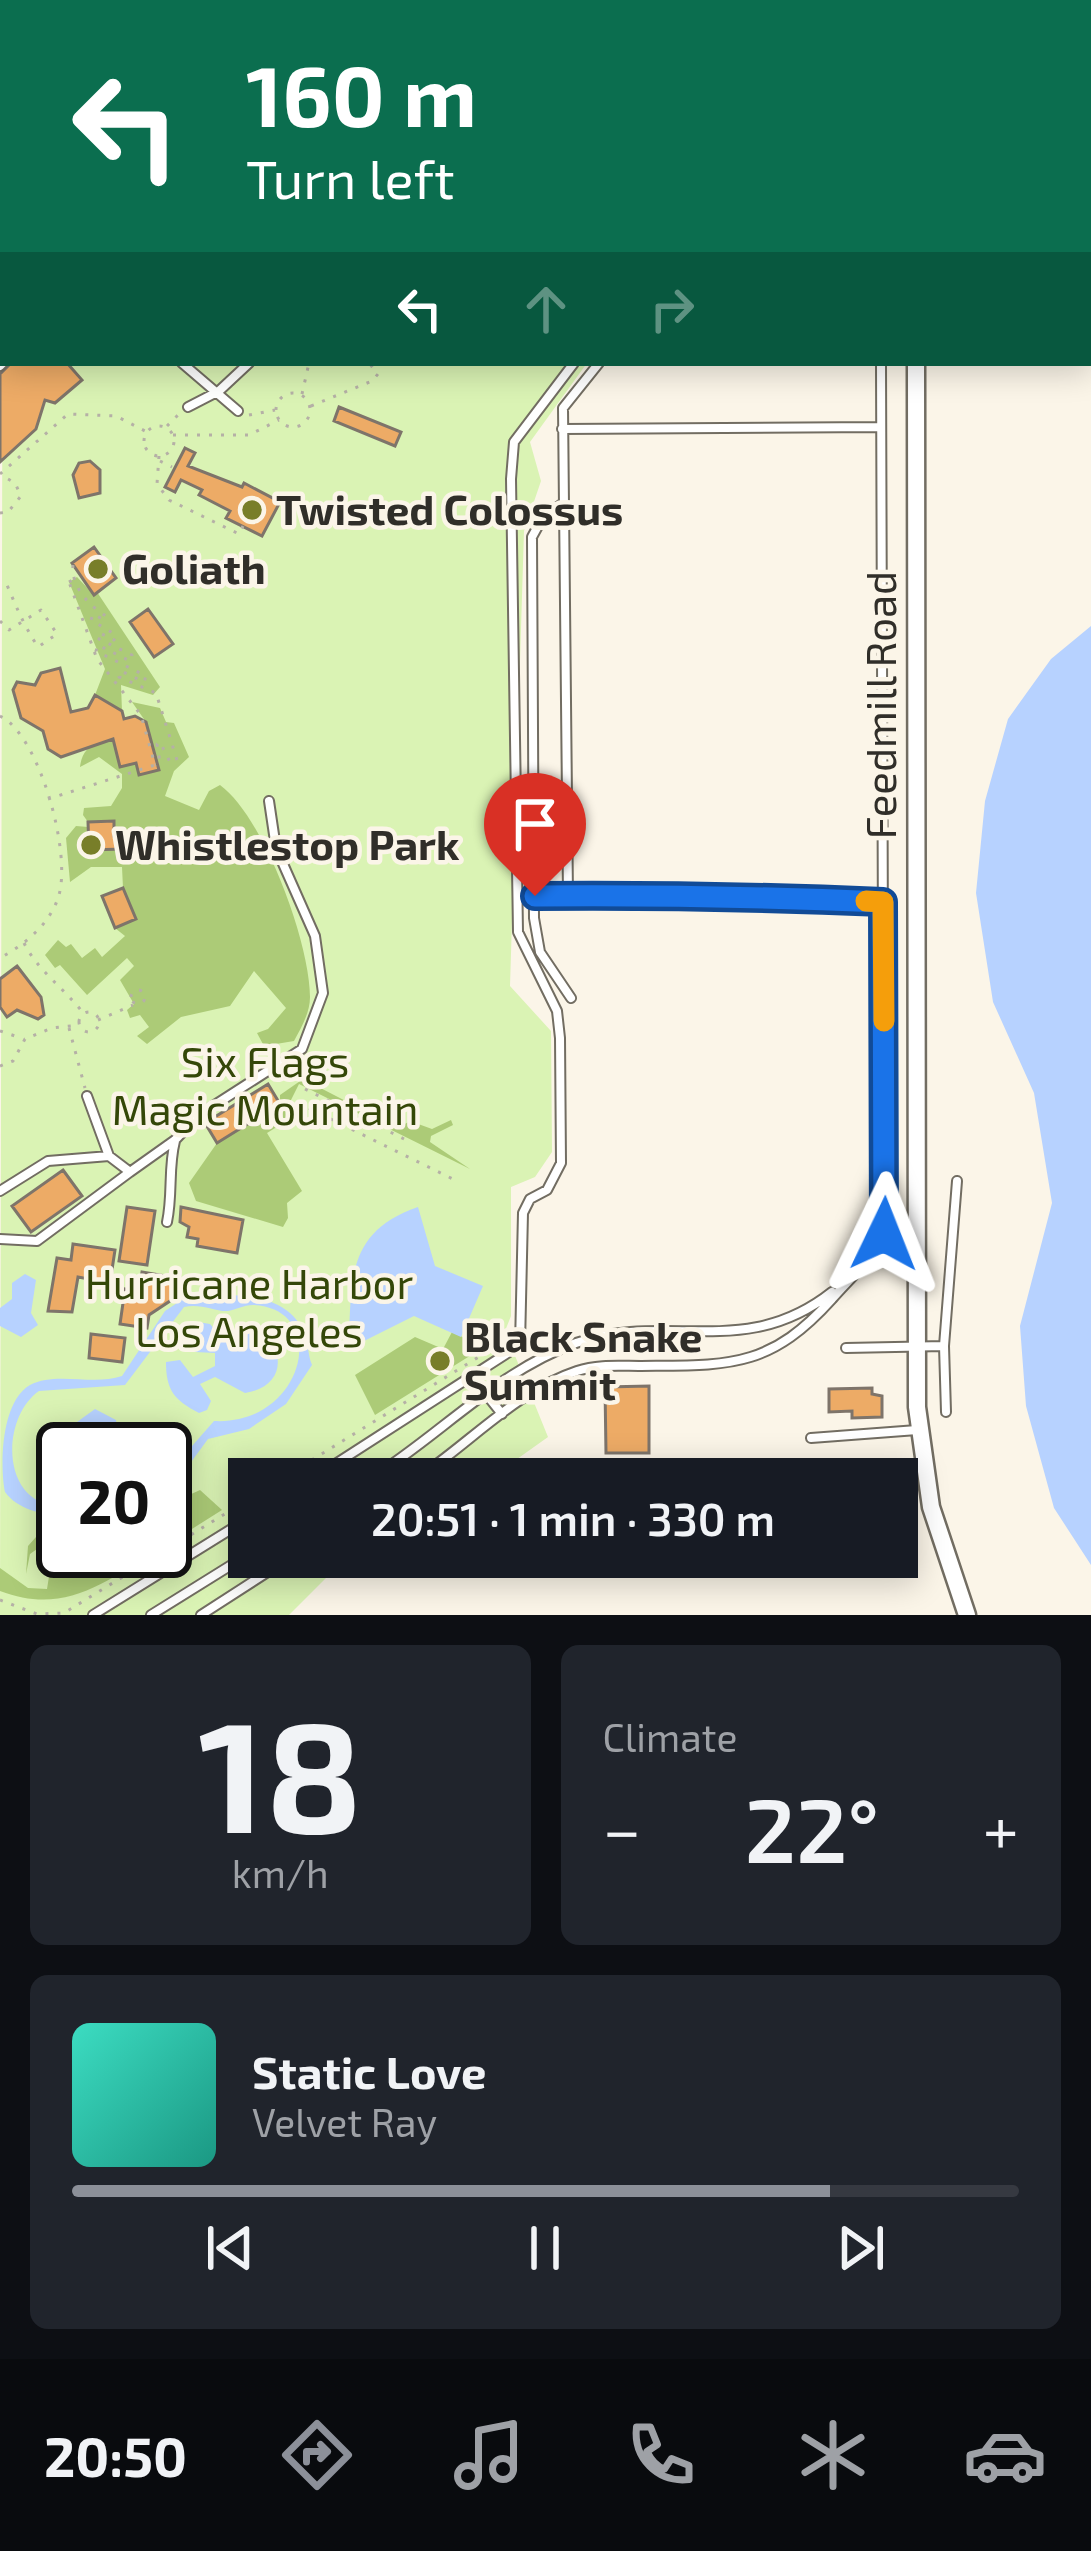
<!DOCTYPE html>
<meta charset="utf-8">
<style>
body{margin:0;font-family:"Exo 2",sans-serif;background:#20242c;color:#f1f3f6;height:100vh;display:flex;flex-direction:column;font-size:45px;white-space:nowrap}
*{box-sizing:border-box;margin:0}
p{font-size:39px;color:#9ea1a6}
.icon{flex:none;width:66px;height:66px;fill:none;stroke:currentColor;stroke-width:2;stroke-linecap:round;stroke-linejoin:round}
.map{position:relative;height:1615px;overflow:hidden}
.panel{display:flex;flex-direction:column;gap:30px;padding:30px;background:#0d0f14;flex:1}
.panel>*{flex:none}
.top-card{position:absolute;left:0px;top:0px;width:1092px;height:366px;box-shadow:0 6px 30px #0003;background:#0b6e4f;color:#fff;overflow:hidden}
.speed{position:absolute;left:36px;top:1422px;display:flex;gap:24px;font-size:60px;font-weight:700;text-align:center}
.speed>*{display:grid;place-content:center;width:156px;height:156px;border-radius:50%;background:#171b24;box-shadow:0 6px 30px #0003;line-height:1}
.speed .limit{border:6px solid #111;border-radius:18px;background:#fff;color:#111}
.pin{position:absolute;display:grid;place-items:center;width:102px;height:102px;color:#fff;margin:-123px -51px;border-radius:50% 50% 50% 0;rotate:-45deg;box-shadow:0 0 12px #0007}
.pin .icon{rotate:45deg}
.me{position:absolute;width:132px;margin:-66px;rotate:2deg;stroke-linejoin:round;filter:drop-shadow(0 0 9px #0008)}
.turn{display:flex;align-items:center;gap:42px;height:252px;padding:0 48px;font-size:54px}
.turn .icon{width:156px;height:156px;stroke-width:2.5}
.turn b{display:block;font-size:84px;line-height:102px}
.lanes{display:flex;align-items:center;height:114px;padding:0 48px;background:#0003;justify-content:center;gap:60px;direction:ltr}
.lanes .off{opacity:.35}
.big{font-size:90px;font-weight:600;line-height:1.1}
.panel .card{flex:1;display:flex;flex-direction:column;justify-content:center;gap:18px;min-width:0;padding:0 42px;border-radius:18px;background:#20242c}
.panel .dial{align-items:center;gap:0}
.dial b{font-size:156px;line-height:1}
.song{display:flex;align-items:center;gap:36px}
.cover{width:144px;height:144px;border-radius:18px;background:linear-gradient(135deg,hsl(170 70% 55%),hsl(170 70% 35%))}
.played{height:12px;border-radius:6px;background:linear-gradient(90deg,#8c9099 80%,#363941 80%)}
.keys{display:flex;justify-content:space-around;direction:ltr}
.heat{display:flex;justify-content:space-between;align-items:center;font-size:66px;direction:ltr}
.panel .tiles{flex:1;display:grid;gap:30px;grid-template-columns:1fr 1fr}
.card:last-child{grid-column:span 2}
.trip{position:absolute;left:228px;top:1458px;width:690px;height:120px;border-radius:0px;background:#171b24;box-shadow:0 6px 30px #0003;font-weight:600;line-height:120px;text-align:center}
.dock{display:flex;height:192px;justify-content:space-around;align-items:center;background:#090b0e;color:#9ea1a6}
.dock .icon{width:84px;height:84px}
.dock .active{color:#8c9099}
.dock b{font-size:54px;color:#f1f3f6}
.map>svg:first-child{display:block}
.green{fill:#daf3b4;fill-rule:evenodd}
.forest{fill:#accb77}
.water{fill:#b7d2ff}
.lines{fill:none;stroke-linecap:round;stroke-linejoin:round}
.stream{stroke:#b7d2ff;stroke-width:4.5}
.building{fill:#edab66;stroke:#7e746a;stroke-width:3}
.lane-casing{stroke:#726d62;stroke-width:12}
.street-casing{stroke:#726d62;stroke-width:21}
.path{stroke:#b5b0a6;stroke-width:3;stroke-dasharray:3 9;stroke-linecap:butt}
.lane{stroke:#fff;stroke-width:8}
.street{stroke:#fff;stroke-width:16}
.path-bridge{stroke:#b5b0a6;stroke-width:3;stroke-dasharray:3 9;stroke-linecap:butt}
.route-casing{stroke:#114b97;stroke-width:30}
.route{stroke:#1a73e8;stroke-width:21}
.slow{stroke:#f59e0b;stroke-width:21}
.poi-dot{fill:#787e29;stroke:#fbf5e8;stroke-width:4.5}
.labels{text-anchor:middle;stroke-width:9;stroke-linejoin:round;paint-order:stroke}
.poi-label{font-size:42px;font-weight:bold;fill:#302e29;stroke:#fbf5e8;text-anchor:start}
.street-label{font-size:42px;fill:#302e29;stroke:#fbf5e8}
.park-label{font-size:42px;fill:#344708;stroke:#fbf5e8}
</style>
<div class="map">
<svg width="1091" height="1615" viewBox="0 0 1091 1615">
<rect width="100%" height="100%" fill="#fbf5e8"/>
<path class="green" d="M3 54V363H587L530 442 541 481 524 531 510 986 551 1031 552 1152 535 1177 511 1187V1316L505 1331 548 1437 489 1479H249V1557H359L330 1574 289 1615H0ZM63 1449H165V1551H63Z"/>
<path class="forest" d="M77 577 93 594 97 592 160 687 153 695 121 685 122 711 95 695 105 669 69 582Z
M132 702 160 708 166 722 174 723 189 757 174 771 165 796 199 810 209 791 220 785C264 817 310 943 310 997 310 1013 301 1028 294 1041L264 1046 257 1033 268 1029 286 1008 254 971 230 1006 181 1017 147 1044 137 1036 149 1027 140 1015 130 1018 127 1010 134 1004 120 980 134 966 127 958 87 995 60 965 55 968 45 955 58 940 66 947 71 944 82 958 95 948 102 957 125 936 115 928 136 919 123 888 122 867H91L70 882 66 838 76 826 88 827 89 850 123 849 122 837H114L113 821 88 822 83 815 84 808 111 806 122 788V774L99 757 80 767C83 740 106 740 128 735L116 751 120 766 136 762 140 775 158 770 146 722Z
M303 1079 398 1128 410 1121 432 1129 451 1120 453 1125 431 1136 430 1142 470 1169 299 1084 290 1102 306 1109 267 1133 302 1191 287 1203 288 1218 283 1227 196 1201 189 1183 217 1143 280 1104V1095Z
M452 1332 473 1342 478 1333 497 1339 375 1415 355 1375 415 1337 443 1349Z
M200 1490 222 1510 165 1546C165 1507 162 1507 200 1490Z
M63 1537V1551H156C103 1584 63 1615 0 1591V1568L28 1588 47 1589 52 1558 47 1551 37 1549 30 1554 26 1574 28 1546 36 1537Z"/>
<path class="water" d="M1091 626V1565L1054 1508 1026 1406 1020 1326 1052 1203 1034 1093 993 1002 976 893 985 801 1008 719 1051 659Z
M418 1207 435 1266 483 1286 461 1337 414 1316 348 1349C353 1287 342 1233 418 1207Z
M25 1274 36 1280 31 1313 38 1325 21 1337 0 1326V1308L12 1299V1283Z
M186 1297C225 1294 280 1289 302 1328 309 1340 307 1354 312 1365L286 1404 249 1429 208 1439 186 1469 165 1473V1465L178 1462 214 1421C304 1426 332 1309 253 1305 244 1305 234 1310 228 1311 216 1312 201 1303 184 1307L125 1385 39 1391C0 1418 0 1508 63 1506V1515C42 1515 17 1509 5 1492 0 1469 0 1402 30 1385 56 1371 93 1386 122 1376L165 1311Z
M198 1322 210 1324 221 1336 245 1329 268 1336C287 1362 278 1388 245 1393L215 1377 200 1384 211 1401 207 1410 199 1413C174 1400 166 1390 166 1362L180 1360 193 1377 215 1366V1353L195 1352 185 1340 187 1330Z
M95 1409 116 1420 120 1449H63V1474L49 1470 37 1451 40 1434 52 1423 77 1422Z"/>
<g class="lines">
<path class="stream" d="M36 3 38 0
M0 46 3 42"/>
</g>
<path class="building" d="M11 363H67L82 380 55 403 45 400 36 429 0 462V374Z
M339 407 401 432 395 446 334 421Z
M185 448 195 453 188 466 242 487 244 483 280 502 262 536 226 518 230 511 199 495 202 490 181 480 175 492 165 487Z
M90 461 100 470V493L79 498 73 475 79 463Z
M94 547 116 578 94 595 72 563Z
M148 609 173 644 154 657 130 622Z
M60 668 71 712 88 708 95 695 122 711 124 719 135 716 146 722 159 770 139 775 136 763 120 767 113 739 61 757 48 749 43 731 21 718 13 690 17 682 35 685 41 673Z
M114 821V836H122L123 849 89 850 88 822Z
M123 888 136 919 115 928 102 896Z
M17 966 41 997 44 1015 38 1019 17 1010 7 1017 0 1007V979Z
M268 1084 280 1104 217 1143 205 1123Z
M63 1170 82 1196 31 1232 12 1206Z
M127 1207 155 1211 147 1265 119 1261Z
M181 1207 243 1220 237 1253 197 1246 198 1239 187 1237 189 1227 180 1222Z
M73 1244 115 1250 110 1283 78 1277 72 1312 48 1311 57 1258 71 1260Z
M142 1272 177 1278 173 1299 149 1315 147 1328 120 1324 125 1289 139 1291Z
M91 1334 125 1338 122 1362 89 1358Z
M649 1386V1453H606L605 1387Z
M872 1388V1394L882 1396V1417L852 1418V1411L829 1412V1389Z"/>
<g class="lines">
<g class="lane-casing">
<path id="lane" d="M494 0V3
M881 0V3
M12 3 15 0
M399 3 400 0
M0 18 3 14
M0 129 3 126
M0 180 3 183
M0 296 3 300
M182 363 238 411
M0 366 3 363
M188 407 219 391 249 363
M562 429 881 427
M562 504 543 517 532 537 534 918 540 952 571 998
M535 896C652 895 766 898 883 902
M568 896 563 408 599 363
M87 1096 109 1156 130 1172 175 1140 199 1115 302 1049 323 993 315 936 276 848 269 801
M0 1191 48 1161 109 1156
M167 1222C173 1194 168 1168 175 1141
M0 1239 37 1241 130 1172
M944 1346 946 1412
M846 1348 944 1346 957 1181
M486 1394 502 1414
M811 1438 917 1430
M312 1479 520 1345 523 1213 530 1199 547 1190 561 1163 560 1038 557 1011 518 932 511 479 514 442 574 363
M370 1479C439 1436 499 1370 576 1343 667 1311 745 1361 832 1292
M416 1479C469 1444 516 1391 577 1371 598 1364 619 1366 641 1366 729 1365 769 1369 832 1299 850 1278 873 1259 884 1234L881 363
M93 1615 249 1518
M151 1615 249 1554
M201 1615 291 1557"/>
</g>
<g class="street-casing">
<path id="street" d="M916 3V0
M916 363 917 1407 931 1507 967 1615"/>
</g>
<path class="path" d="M276 410a17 17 0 1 1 34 0a17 17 0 1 1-34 0Z
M302 394 309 363
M311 406 372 381 378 374 369 363
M249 415 275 410
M167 426 181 412
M144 441a15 15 0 1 1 30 0a15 15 0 1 1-30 0Z
M173 435H249L279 420
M159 456 157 484 169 500 239 534 243 526
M160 461 172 467
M0 474 68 414 116 416 147 432
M0 513 8 512 21 496 15 483 1 475
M73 565C71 586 88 605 106 616L104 620 93 614 91 620 116 635 114 640 100 633 97 638 132 655 130 661 98 645 96 651 146 676 144 682 121 671 119 677 156 693 177 760 170 762 160 742 157 744 160 763 155 765
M0 621 9 630 41 610 57 634 38 647C23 624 16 606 7 585
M0 716C40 735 73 857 58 898 49 925 24 945 0 958
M48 799 155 765 141 715 97 659 69 582
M24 943C37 970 65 989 84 1014
M131 997a7 7 0 1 1 14 0a7 7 0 1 1-14 0Z
M79 1022a10 10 0 1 1 20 0a10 10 0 1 1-20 0Z
M98 1020 133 1005
M69 1028 85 1088
M0 1031 21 1038
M0 1066 13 1061 25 1039 52 1028 79 1025
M305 1089 404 1139
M298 1103 459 1182
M281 1479 498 1345
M0 1600 37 1614 64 1613 249 1499"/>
<use href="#lane" class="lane"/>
<use href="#street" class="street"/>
<path class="path-bridge" d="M69 582 77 577"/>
</g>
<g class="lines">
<g class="route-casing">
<path id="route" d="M535 896C651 895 767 897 883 902L884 1234"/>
</g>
<use href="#route" class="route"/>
<path class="slow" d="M866 901 883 902 884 1021"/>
</g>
<g class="poi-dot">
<circle cx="252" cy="510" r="12"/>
<circle cx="98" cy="569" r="12"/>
<circle cx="91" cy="845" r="12"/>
<circle cx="440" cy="1361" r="12"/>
</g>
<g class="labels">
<g class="poi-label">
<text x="276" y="525">Twisted Colossus</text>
<text x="122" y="584">Goliath</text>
<text x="115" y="860">Whistlestop Park</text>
<text x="464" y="1352">Black Snake<tspan x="464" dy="48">Summit</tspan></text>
</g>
<g class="street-label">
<text transform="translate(881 705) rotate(-90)" y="15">Feedmill Road</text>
</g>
<g class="park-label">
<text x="265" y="1077">Six Flags<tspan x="265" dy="48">Magic Mountain</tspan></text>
<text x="249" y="1299">Hurricane Harbor<tspan x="249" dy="48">Los Angeles</tspan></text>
</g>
</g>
</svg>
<div class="speed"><div class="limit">20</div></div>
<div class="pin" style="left:535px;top:896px;background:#d93025"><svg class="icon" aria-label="arrive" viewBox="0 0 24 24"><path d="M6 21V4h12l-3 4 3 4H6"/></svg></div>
<svg class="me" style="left:884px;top:1234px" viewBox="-20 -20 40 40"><path d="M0-17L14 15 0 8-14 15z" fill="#1a73e8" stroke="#fff" stroke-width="4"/></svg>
<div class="trip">20:51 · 1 min · 330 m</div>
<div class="top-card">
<div class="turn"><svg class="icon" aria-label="left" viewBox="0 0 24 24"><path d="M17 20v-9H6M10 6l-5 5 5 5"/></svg><div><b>160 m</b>Turn left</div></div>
<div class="lanes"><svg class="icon" aria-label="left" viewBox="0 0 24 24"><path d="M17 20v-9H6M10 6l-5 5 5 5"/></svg><svg class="icon off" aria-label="ahead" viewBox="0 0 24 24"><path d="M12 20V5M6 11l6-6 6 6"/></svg><svg class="icon off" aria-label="right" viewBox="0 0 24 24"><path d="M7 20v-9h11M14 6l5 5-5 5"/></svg></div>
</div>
</div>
<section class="panel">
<div class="tiles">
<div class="card dial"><b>18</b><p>km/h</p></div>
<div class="card"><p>Climate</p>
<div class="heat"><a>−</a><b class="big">22°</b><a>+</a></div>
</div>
<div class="card">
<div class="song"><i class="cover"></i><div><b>Static Love</b><p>Velvet Ray</p></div></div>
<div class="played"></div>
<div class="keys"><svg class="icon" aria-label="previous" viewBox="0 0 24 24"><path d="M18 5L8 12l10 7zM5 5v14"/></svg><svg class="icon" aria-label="pause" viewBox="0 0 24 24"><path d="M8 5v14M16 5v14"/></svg><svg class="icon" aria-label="next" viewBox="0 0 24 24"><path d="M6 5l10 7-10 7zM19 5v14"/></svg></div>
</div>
</div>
</section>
<nav class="dock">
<b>20:50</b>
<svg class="icon active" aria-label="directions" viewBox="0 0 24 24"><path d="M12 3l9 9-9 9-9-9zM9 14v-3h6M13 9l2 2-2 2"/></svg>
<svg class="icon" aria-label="music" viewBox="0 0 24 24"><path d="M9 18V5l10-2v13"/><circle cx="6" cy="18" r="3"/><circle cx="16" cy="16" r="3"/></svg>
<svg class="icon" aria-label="phone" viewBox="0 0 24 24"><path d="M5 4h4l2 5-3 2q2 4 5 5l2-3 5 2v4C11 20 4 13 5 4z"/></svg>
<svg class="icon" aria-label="climate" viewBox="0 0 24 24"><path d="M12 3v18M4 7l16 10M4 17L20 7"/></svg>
<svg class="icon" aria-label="car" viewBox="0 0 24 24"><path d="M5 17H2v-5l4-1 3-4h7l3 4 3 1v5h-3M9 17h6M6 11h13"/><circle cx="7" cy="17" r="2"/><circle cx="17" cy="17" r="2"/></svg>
</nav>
